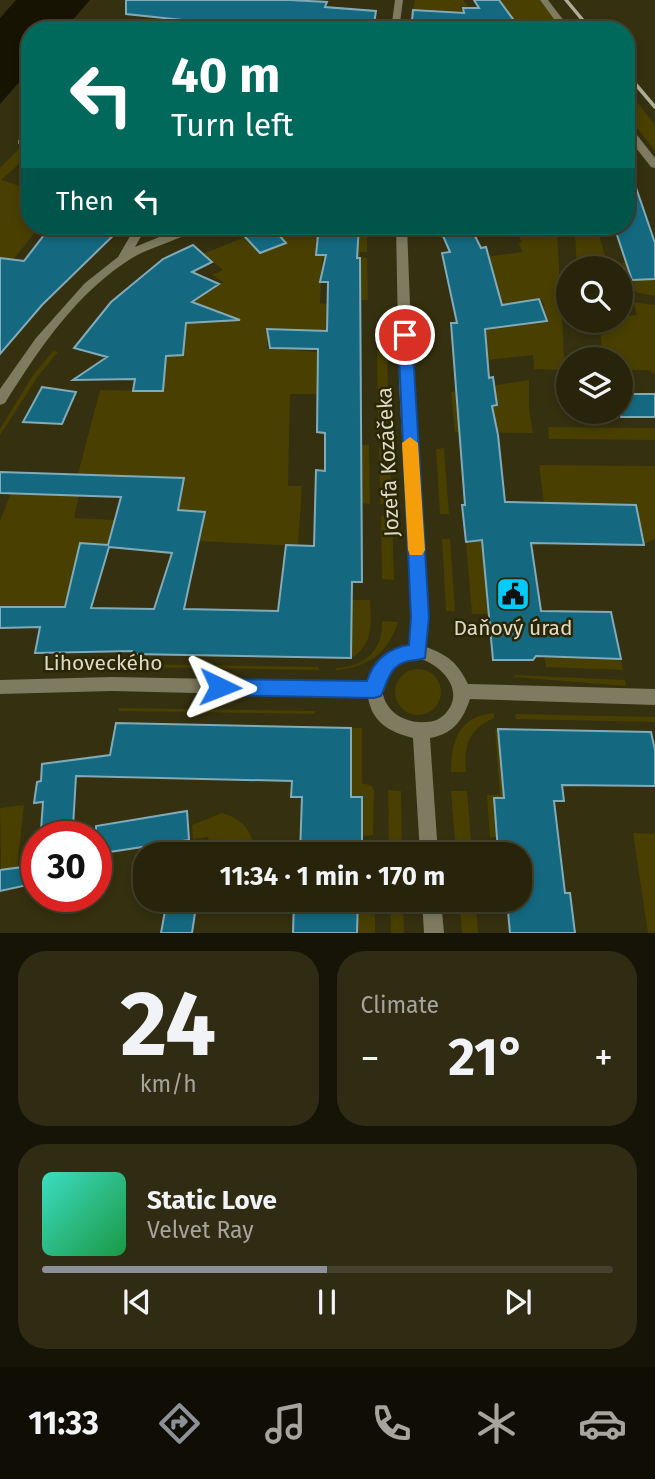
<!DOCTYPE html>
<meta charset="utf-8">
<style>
body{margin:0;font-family:"Fira Sans",sans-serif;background:#302c14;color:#f1f3f6;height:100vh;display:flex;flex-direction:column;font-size:26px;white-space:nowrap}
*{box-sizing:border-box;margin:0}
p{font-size:23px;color:#a5a49d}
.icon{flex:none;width:38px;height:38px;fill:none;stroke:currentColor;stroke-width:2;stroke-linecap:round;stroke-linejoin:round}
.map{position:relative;height:933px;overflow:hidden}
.drawer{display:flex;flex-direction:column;gap:18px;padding:18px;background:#161406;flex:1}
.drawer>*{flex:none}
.hud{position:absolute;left:21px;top:21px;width:614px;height:214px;border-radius:28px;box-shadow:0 4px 10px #0003,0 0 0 2px #44412c;background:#00695c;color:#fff;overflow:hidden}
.buttons{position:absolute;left:556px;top:256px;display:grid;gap:14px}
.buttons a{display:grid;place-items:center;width:77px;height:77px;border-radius:50%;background:#28240b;box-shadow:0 4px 10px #0003,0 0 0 2px #44412c;font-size:35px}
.speed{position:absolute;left:21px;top:821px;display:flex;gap:14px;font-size:35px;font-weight:700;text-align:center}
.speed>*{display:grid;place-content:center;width:91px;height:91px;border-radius:50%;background:#28240b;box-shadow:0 4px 10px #0003,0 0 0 2px #44412c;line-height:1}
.speed .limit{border:10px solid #d22;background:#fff;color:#111}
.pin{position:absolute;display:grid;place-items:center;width:60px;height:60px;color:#fff;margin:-30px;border:4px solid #fff;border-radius:50%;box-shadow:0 2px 7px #0007}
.me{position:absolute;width:77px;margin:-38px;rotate:92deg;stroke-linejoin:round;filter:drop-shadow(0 0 5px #0008)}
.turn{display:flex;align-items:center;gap:24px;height:147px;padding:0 35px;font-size:32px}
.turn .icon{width:91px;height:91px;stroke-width:2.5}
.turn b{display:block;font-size:49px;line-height:60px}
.then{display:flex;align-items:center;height:66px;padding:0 35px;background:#0003;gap:14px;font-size:26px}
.big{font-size:52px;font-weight:700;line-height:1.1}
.drawer .widget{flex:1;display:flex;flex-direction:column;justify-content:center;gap:10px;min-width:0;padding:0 24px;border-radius:28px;background:#302c14}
.drawer .dial{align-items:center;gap:0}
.dial b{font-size:91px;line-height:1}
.song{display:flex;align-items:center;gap:21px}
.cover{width:84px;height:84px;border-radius:10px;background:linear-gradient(135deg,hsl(170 70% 55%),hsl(140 70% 35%))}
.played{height:7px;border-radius:4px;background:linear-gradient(90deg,#8c9099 50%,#44412c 50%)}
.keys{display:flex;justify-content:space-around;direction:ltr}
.heat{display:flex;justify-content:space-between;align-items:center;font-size:38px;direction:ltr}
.drawer .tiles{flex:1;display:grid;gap:18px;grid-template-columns:1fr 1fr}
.widget:last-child{grid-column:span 2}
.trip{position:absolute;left:133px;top:842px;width:399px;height:70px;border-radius:28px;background:#28240b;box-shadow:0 4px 10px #0003,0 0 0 2px #44412c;font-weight:700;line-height:70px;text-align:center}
.tab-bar{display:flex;height:112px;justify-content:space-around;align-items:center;background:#100e04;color:#a5a49d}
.tab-bar .icon{width:49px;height:49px}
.tab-bar .on{color:#8c9099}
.tab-bar b{font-size:32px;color:#f1f3f6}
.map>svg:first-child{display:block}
.green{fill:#483f00;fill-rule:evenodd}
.water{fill:#161302}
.building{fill:#146980;stroke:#82abba;stroke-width:2;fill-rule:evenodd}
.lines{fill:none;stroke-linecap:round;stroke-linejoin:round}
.street{fill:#7e7b61;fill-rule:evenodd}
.rail{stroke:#b0ad97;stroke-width:3.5}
.route{fill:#1a73e8;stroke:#114b97;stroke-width:2}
.slow{fill:#f59e0b}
.labels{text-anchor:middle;stroke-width:5;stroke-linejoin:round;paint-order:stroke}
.street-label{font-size:21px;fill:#dddac8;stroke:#2b2605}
.poi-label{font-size:21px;fill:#dddac8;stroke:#2b2605}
</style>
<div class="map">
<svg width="655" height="933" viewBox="0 0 655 933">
<rect width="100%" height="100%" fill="#35300f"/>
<path class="green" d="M415 0H463L468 6 460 7 463 13H476L413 10Z
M499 0H540L563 30H521L510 14 490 16 504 7Z
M627 89 655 125V151L627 115V105L629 103Z
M19 149H30V154L1 180 20 186 26 180 30 181V226H51L43 233 35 232 14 259 3 258 0 261V168Z
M277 226H319V235L367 236V252H360V257L367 258 368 300H360V258H322L320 303 328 304 327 330H267V348L318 352V394H290L288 486H302L298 546 199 541 204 512 178 510 184 478 78 474 100 390 162 391 166 356 183 355 185 336 134 337 223 282 212 275 223 270 203 254 245 237 260 253 269 229Z
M513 226H597L608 268H577L575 234 557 233 565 370 534 369 533 355 488 360 484 323 501 327 526 324 505 312 545 306 541 299 502 305 496 284 477 285 470 259 522 252 519 243 522 242Z
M622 263H626L632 280 655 279V296L638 293 630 288Z
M633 302 655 305V374L649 370H621V359H603L599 320H621V316L637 315Z
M53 351 58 352 39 375 0 435V429L33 375Z
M377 351H387L389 423H378Z
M529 380V410L533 433 455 432 451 392ZM456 392 483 400 496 399 497 405 492 406 494 417H458Z
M548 427 655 428V440L549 439Z
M361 445H369L370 504 361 503Z
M379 447H390L392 504H380Z
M444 448 449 514H440L436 449Z
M539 465 655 466V539L644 544 636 505 544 503Z
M11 493 79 495 74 518 154 522 108 545 81 543 66 608 0 607V521Z
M381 516H392L394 580 382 579Z
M442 539H450L455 611H446Z
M482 540 489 606 488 614H472L466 542Z
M352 600H370C371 623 374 645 351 658Z
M382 621 398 622C388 654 368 667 336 670V668C364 667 383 651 382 621Z
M544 657 621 659 623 670 546 667Z
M131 664 318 667 319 670 131 667Z
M395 692a23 23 0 1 1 46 0a23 23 0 1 1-46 0Z
M514 675 625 680 626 686 514 677Z
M119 708 315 711V714L119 711Z
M494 713V718C468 730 464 745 466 772H451C451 742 458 716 494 713Z
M515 714 655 717V722L516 719Z
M351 728H362V783L372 786 374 790 373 835 362 836 351 797Z
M495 729H498L504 798 494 799 497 837 490 838 487 795H500Z
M388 790 401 791 402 854H389Z
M451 791H467L472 854H456Z
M24 805 17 868 1 870 0 808Z
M222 813C242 818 255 833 254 854H211L208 837 193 839 192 825Z
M633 833 655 834V933H648Z
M358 900H375V933H357Z
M390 900H403L404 933H391Z
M459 900H476L478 933H462Z"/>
<path class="water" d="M16 0H90L64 30H30V70L0 104V18Z"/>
<path class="building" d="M126 0H290L327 2 325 7 376 11 373 30H189L193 21 126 14Z
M474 0H499L521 30H411L413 10 464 13 463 8H479Z
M630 170 655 243V279L632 280 614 226H626V171Z
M51 226H123L42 305 0 354V258L24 261Z
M235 226H271L286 243 260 253Z
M319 226H359L357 258H360L362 582H352L351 658 132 654V651L35 653 40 627 0 628V607H65L80 543 108 545 121 497 0 493V472L184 478 178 510 205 512 184 609 278 611 286 545 314 546 316 470 325 471V433L317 432 318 349 270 348 267 329 327 331 328 282H320L326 255H316ZM109 547 172 553 154 609 91 608Z
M444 226H470L481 248 486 247 502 305 539 299 547 321 485 329 489 378 493 377 497 405 492 406 498 435 505 502 636 505 644 545 531 543 541 611 611 612 621 659 536 656 533 660H493L482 540 466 542 462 505H465L451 323H457L442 253 450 252 443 236 448 235Z
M193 245 212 262 192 272 219 284 192 302 240 320 186 323 183 355 166 356 163 391H133L135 379 73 380 107 357 74 348 111 302 163 259Z
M42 387 76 392 62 424 23 422Z
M621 394H655V417H621Z
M116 723 351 728V797H362V854H300L302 797H291L292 781 76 776 73 827 41 830 43 802 34 803 37 782 41 781 42 764 110 755Z
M498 729 651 732 655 750V786L562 785 564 801H554L565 893H570L575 933H510L507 900H520V854H499L498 851 494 798H504Z
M187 811 189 840 96 854V826Z
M30 866 32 884 0 891V870Z
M167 900H197L192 933H161Z
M294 900H358L357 933H293Z"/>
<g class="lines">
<path class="street" d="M395 0H403L399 30H391Z
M540 0H548L571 30H562Z
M626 125 630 126 655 158V168L651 167 626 135Z
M22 139H30V145L18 144V140Z
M136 226H147L135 247 186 226H201C185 239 152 246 132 258 77 292 39 349 5 403L0 405V389L36 338 85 283 118 257Z
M396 226H407L413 384 428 617 426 647C448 655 458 663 468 684L655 689V705L470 699C463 720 453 734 430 738L438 854H420L413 738C390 732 372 723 368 697L112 691 0 694V680L112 677 368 682C374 662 388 648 410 647L412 617 399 384ZM424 660C445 669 465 692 445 714 440 719 434 722 426 722 383 725 366 677 402 663 409 660 416 660 424 660Z
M422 900H441L444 933H424Z"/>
<path class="rail" d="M566 0 591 30
M626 73 655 107"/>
</g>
<path class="route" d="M405 330 412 335 429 617 425 658C419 660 413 660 408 661 389 666 388 681 381 696L374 698 220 695 213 693 210 687 213 681 220 679 367 681C373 661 388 648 409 645L411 617 398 335Z"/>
<path class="slow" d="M410 437 418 443 425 550 422 555H410L408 550 402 443Z"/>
<defs>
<g id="civic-square" transform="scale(1.75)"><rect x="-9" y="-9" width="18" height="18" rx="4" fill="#02cbf9" stroke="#2b2605"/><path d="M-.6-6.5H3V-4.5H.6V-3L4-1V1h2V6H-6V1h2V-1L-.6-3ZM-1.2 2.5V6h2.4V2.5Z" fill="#111"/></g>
</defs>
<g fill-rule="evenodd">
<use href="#civic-square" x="513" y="594"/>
</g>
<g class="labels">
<g class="street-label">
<text transform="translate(388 462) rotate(-93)" y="7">Jozefa Kozáčeka</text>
<text x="103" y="670">Lihoveckého</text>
</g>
<g class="poi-label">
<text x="513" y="635">Daňový úrad</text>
</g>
</g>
</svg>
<div class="buttons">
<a><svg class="icon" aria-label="search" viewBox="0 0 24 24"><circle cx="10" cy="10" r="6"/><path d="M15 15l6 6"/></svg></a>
<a><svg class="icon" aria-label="layers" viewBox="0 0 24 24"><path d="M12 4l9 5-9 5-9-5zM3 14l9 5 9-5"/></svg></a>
</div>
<div class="speed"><div class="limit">30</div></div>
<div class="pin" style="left:405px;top:335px;background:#d93025"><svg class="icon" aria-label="arrive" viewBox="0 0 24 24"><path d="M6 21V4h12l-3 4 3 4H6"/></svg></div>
<svg class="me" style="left:220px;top:687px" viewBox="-20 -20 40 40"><path d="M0-17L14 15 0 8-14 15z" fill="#1a73e8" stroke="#fff" stroke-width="4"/></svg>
<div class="trip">11:34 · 1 min · 170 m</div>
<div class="hud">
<div class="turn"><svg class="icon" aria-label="left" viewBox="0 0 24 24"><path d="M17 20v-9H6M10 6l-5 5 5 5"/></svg><div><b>40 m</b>Turn left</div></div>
<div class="then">Then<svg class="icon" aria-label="left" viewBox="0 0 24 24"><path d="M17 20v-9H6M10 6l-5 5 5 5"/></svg></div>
</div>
</div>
<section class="drawer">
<div class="tiles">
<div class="widget dial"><b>24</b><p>km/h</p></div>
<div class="widget"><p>Climate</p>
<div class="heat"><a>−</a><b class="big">21°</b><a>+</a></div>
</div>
<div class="widget">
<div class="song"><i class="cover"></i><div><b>Static Love</b><p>Velvet Ray</p></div></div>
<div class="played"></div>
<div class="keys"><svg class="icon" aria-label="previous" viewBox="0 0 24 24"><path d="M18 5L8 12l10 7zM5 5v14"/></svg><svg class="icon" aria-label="pause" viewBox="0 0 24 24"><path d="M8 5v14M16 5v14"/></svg><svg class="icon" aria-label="next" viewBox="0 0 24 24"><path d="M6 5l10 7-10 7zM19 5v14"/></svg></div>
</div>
</div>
</section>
<nav class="tab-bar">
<b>11:33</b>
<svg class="icon on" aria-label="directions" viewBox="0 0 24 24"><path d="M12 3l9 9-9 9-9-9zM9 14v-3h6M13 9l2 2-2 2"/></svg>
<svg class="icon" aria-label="music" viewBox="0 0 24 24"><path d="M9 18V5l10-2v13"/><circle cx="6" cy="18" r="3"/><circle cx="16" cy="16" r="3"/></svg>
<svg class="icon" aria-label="phone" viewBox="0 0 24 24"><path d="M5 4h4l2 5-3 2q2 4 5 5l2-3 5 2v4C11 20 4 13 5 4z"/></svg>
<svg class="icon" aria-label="climate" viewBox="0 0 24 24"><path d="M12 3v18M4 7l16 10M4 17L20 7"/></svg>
<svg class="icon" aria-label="car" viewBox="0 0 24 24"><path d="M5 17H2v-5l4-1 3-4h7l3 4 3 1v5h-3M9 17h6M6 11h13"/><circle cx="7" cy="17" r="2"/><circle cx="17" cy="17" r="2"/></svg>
</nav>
